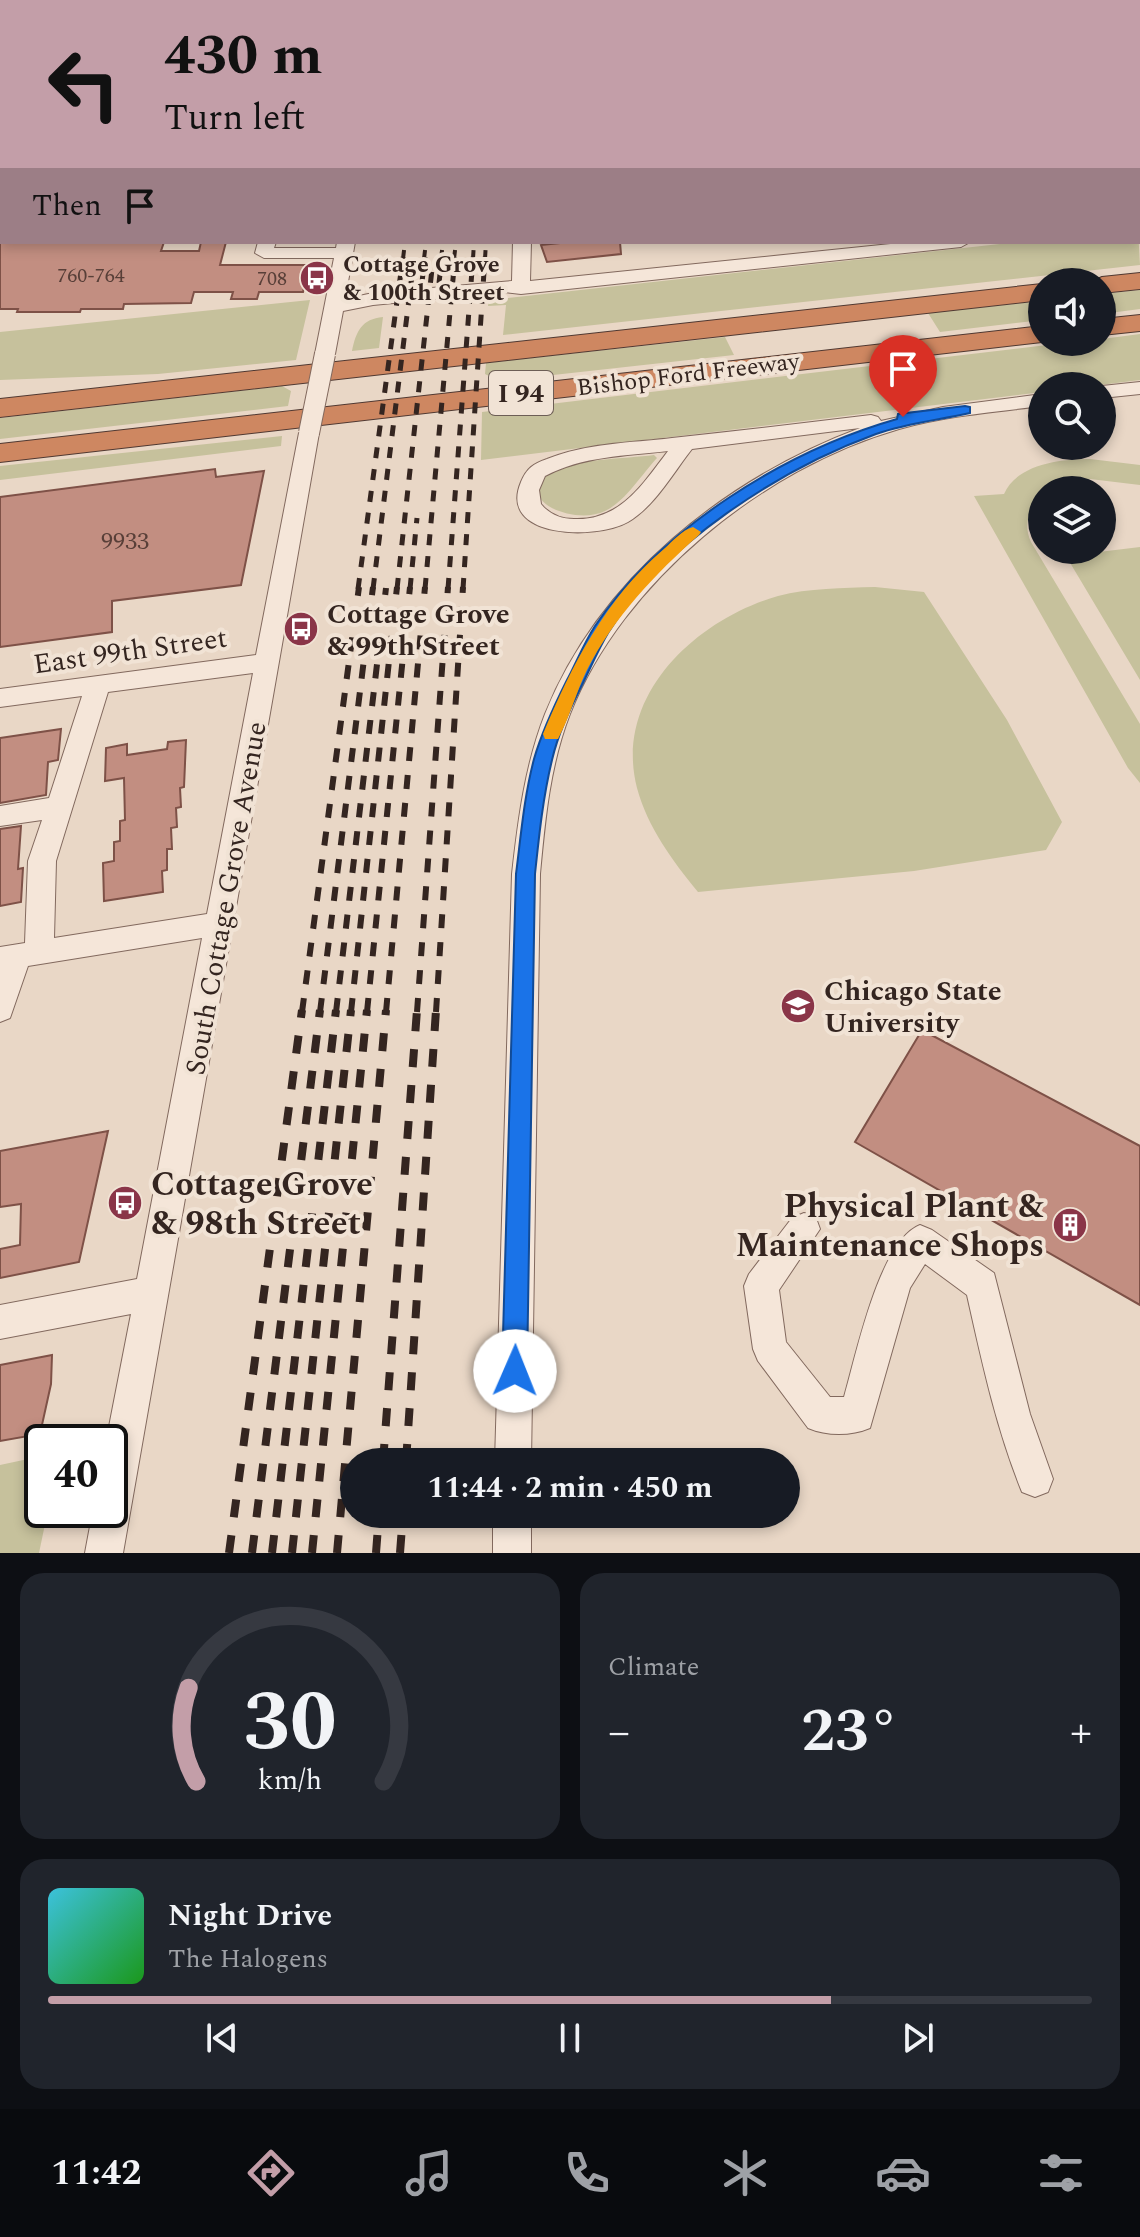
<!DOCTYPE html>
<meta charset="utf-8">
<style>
body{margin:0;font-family:Spectral,serif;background:#20242c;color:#f1f3f6;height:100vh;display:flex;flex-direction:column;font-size:30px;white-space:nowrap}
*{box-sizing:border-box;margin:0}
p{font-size:26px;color:#9ea1a6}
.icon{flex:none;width:44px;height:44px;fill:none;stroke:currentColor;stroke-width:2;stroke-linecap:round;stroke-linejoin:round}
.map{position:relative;height:1553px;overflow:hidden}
.drawer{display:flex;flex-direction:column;gap:20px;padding:20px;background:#0d0f14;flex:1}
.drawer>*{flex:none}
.banner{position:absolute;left:0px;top:0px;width:1140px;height:244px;box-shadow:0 4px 12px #0003;background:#c39ea8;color:#111;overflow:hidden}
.tools{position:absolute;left:1028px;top:268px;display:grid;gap:16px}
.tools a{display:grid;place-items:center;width:88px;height:88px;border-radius:50%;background:#171b24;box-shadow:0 4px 12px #0003;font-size:40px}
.speed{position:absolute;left:24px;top:1424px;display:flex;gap:16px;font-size:40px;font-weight:700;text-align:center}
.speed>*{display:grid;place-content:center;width:104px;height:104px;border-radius:50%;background:#171b24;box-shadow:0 4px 12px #0003;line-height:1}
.speed .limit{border:4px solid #111;border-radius:12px;background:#fff;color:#111}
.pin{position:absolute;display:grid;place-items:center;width:68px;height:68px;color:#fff;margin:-82px -34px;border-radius:50% 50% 50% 0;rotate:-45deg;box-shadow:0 0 8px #0007}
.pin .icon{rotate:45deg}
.me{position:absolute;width:88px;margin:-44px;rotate:1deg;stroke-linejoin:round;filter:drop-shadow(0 0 6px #0008)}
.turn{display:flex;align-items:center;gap:28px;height:168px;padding:0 32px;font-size:36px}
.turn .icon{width:104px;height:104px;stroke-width:2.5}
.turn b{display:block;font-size:56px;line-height:68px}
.then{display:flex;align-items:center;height:76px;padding:0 32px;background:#0003;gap:16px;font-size:30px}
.big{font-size:60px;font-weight:700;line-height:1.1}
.drawer .card{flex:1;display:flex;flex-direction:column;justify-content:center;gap:12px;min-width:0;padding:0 28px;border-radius:24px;background:#20242c}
.drawer .dial{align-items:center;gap:0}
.dial svg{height:208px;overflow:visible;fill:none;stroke:#363941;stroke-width:7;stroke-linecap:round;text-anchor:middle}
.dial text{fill:#f1f3f6;stroke:none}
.song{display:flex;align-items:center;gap:24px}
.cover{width:96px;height:96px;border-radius:12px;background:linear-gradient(135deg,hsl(190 70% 55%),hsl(120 70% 35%))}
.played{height:8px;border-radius:4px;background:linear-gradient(90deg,#c39ea8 75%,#363941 75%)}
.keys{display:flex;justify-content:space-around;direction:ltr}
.heat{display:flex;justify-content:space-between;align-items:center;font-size:44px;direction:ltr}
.drawer .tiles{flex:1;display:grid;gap:20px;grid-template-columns:1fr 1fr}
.card:last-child{grid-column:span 2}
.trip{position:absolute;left:340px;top:1448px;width:460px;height:80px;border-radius:40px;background:#171b24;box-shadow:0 4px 12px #0003;font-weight:700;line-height:80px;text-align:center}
.tab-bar{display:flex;height:128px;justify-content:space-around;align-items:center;background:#090b0e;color:#9ea1a6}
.tab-bar .icon{width:56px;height:56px}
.tab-bar .active{color:#c39ea8}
.tab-bar b{font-size:36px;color:#f1f3f6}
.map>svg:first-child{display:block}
.green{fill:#c6c19c}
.building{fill:#c28e81;stroke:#7e5147;stroke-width:2}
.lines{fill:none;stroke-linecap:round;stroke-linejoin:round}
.minor-casing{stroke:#82695e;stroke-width:2}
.highway-casing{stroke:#503932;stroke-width:2}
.minor{fill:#f5e6d9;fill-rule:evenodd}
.highway{fill:#ce8761;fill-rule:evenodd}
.rail-far3{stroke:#342520;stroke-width:4;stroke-dasharray:9 9;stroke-linecap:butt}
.rail-far2{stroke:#342520;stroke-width:5;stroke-dasharray:11 11;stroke-linecap:butt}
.rail-far1{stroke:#342520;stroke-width:6;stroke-dasharray:14 14;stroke-linecap:butt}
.rail{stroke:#342520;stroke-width:8;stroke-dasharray:18 18;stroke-linecap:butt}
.minor-bridge-casing{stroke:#82695e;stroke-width:22;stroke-linecap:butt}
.minor-bridge{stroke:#f5e6d9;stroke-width:20}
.route{fill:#1a73e8;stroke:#114b97;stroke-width:2}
.slow{fill:#f59e0b}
.labels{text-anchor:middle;stroke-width:8;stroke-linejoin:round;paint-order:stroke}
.far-number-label{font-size:20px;fill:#583f38}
.far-poi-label{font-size:24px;font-weight:bold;fill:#342520;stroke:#f1e3d5;text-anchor:start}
.far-street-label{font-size:24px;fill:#342520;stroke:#f1e3d5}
.number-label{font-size:24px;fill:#583f38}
.shield{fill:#f1e3d5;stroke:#6d5e56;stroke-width:2}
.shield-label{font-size:26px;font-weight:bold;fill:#342520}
.poi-label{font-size:28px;font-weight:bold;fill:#342520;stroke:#f1e3d5;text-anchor:start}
.street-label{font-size:28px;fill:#342520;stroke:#f1e3d5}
.near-poi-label{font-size:34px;font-weight:bold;fill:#342520;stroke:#f1e3d5;text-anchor:start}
</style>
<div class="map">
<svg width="1140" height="1553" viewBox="0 0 1140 1553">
<rect width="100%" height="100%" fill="#e9d7c6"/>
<path class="green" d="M0 0H376L2 2 0 49Z
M1138 229 1140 265 503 335 506 305 488 306 489 300 1018 242H1138Z
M1140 290V309L1102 314V294Z
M310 300 296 360 158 374 0 380V332Z
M1042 301V320L940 332 928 313Z
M383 317 379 348 352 351C356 331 362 319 383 317Z
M1140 334V380L1092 386H1042V392L481 460 482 412 1072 342H1102V339Z
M725 337 734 355 499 381 485 374 486 363Z
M282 386 291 391 288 406 0 439V418Z
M282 436 281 446 0 480V466Z
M654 455 657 458C642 474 625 502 605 511 575 526 511 500 550 473 573 458 626 459 654 455Z
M1090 459 1140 465V485L1090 479 1042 490C1033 509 1021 519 1031 542L1140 724V783L1128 768 974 496 1004 494C1017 464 1061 459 1090 459Z
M1140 547V680L1066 556Z
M875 587 924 592 1007 720 1062 822 1046 850 914 871 698 892C672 860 648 828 637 788 613 695 697 619 778 596 809 588 843 588 875 587Z
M42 1456V1510H48L39 1553H0V1465Z"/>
<path class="building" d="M0 242H164L161 251H199L201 242H226L220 265H309L303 292H259L257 299H231L233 292H194L191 303 124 304 123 309H81L80 312H17L18 309H0Z
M570 242H620L621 254 547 262 541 245Z
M215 469 216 477 264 471 241 585 112 601V632L0 647V497Z
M61 729 58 760 48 762 46 795 0 803V738Z
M186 740 184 787 180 788 181 807 176 808 177 827 171 828 172 849H167V870L162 871 163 892 104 901 103 863 114 861V842L120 841V821L125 820 124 778 105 781 106 748 127 744V755L167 749 168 742Z
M21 826 18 869 23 868 21 902 0 906V829Z
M922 1030 1140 1146V1305L855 1142Z
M108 1131 79 1262 0 1278V1249L20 1245 21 1204 0 1207V1151Z
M52 1355 51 1384 40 1434 0 1441V1365Z"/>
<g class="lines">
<g class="minor-casing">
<path id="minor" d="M521 0H535V2H521Z
M761 0H776L777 2H762Z
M854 0H868L869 2H855Z
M948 0H963L964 2H949Z
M1042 0H1057L1058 2H1043Z
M1138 15H1140V23H1138Z
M1138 83 1140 84V95L1138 94Z
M2 105V115L0 116V106Z
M0 189H2V200H0Z
M1138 195H1140V208H1138Z
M1138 218H1140V228H1138Z
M258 242H276L274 248H336L337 242H355L345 299 373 293 512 281 513 242H531L530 281 910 242H970L961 247 521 294 505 292 373 305 343 311 335 354 325 360 315 354 334 258H264L255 253Z
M1140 382V394L1102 398V386Z
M1042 394V406C994 412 945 416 899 429 763 468 622 582 570 714 550 765 545 820 540 874L531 1462H495L512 874C518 820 525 765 545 714 600 578 725 479 860 428L692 449C673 473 655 506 628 522 597 540 497 539 521 482 527 468 533 464 547 459 587 443 630 443 672 438 738 431 805 423 871 415L878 417 881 421 943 407ZM668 451C643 484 620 521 574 519 561 519 549 514 541 504L539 490 545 476C583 456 625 456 668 451Z
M309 427 319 433 123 1553H85L93 1510H110V1442H106L131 1314 0 1339V1305L137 1279 202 938 28 966 10 1018 0 1022V947L25 943 28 861 42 820 0 826V806L49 798 82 696 0 707V689L256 655 299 433ZM253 673 207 914 54 938 56 861 108 692Z
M804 1213 816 1218 820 1229 779 1290 786 1342 830 1397H844C856 1356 879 1241 920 1225L932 1230 994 1273 1030 1414 1053 1479 1048 1492 1035 1497 1022 1492C996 1428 982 1362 967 1295L925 1264 910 1288 870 1428C851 1436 827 1436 808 1428L758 1361 753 1349 744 1286 749 1274 792 1218Z
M493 1514H531V1553H493Z"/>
</g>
<g class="highway-casing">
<path id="highway" d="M1140 273V289L1102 293V282H1091L1102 277Z
M1042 284V300L0 417V399Z
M1140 315V331L1102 335V319Z
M1042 326V342L0 462V444Z"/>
</g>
<use href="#minor" class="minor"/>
<use href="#highway" class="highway"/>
<path class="rail-far3" d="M403 259 405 242
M424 259 426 242
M441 259 443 242
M454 259 456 242
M473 259 474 242
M485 259 486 242"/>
<path class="rail-far2" d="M422 282 425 257
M439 283 442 257
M358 589 403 257
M373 589 413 267
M397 589 432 269
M410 589 417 518
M425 589 455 257
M448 589 473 257
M463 589 485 257"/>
<path class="rail-far1" d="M302 1012 359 587
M320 1012 373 587
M336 1012 386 588
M351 1012 397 587
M367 1012 410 587
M386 1012 425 587
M417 1012 448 587
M436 1012 463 587"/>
<path class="rail" d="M383 1462 417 1010
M406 1462 436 1010
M229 1553 302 1010
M252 1553 320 1010
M272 1553 336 1010
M292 1553 351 1010
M312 1553 367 1010
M337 1553 386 1010
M376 1553 379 1514
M400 1553 403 1514"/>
<g class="minor-bridge-casing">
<path id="minor-bridge" d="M309 433 325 354"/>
</g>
<use href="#minor-bridge" class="minor-bridge"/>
</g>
<path class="route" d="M965 406 970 407V413C939 420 907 423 876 434 780 469 662 545 608 633 598 650 590 669 581 687 569 711 558 734 552 760 543 797 539 836 535 874L527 1371 523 1380 515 1383 506 1380 502 1371 516 874C521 835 524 797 534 759 542 731 554 706 567 680 576 663 584 643 595 626 661 528 785 451 897 419L898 414Z"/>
<path class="slow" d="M693 527 701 532 699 535C655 574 614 617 587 670 576 692 570 717 558 739H545L543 734C572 665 605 599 664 549 673 541 682 530 693 527Z"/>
<defs>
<g id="bus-disc" transform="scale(1.8)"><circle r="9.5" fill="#8a3548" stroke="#f1e3d5"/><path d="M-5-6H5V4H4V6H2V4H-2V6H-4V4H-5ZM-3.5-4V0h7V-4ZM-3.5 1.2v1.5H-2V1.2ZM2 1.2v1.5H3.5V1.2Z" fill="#fff"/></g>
<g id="university-disc" transform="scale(1.8)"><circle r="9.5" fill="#8a3548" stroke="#f1e3d5"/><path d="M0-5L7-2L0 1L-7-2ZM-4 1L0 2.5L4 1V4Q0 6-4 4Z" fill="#fff"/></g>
<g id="building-disc" transform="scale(1.8)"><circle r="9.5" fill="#8a3548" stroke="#f1e3d5"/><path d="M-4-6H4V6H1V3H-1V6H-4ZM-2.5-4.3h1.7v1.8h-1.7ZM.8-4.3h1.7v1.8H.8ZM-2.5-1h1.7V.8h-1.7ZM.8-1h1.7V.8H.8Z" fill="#fff"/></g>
</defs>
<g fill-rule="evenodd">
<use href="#bus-disc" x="317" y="278"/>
<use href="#bus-disc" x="301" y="629"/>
<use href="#university-disc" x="798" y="1006"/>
<use href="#bus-disc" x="125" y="1203"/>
<use href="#building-disc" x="1070" y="1225"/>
</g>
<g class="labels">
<g class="far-number-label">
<text x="91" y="282">760-764</text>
<text x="272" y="285">708</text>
</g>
<g class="far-poi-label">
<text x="343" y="272">Cottage Grove<tspan x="343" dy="28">&amp; 100th Street</tspan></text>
</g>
<g class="far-street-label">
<text transform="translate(688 374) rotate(-7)" y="8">Bishop Ford Freeway</text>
</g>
<g class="number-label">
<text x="125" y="549">9933</text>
</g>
<rect class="shield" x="489" y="371" width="64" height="44" rx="6"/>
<g class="shield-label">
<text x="521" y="402">I 94</text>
</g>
<g class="poi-label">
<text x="327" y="623">Cottage Grove<tspan x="327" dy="32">&amp; 99th Street</tspan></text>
<text x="824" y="1000">Chicago State<tspan x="824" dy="32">University</tspan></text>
</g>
<g class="street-label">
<text transform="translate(130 650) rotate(-8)" y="10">East 99th Street</text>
<text transform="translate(225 898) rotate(-80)" y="10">South Cottage Grove Avenue</text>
</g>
<g class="near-poi-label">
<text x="151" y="1195">Cottage Grove<tspan x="151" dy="39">&amp; 98th Street</tspan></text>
<text x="1044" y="1217" text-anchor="end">Physical Plant &amp;<tspan x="1044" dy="39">Maintenance Shops</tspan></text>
</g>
</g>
</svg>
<div class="tools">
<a><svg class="icon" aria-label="sound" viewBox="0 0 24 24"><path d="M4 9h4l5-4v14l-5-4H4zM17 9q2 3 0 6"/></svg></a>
<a><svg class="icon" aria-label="search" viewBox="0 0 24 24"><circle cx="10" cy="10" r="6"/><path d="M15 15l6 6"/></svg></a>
<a><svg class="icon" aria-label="layers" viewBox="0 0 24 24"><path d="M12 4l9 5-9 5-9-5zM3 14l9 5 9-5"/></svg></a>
</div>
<div class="speed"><div class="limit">40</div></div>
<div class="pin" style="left:903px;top:417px;background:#d93025"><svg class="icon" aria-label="arrive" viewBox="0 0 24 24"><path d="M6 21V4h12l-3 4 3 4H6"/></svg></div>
<svg class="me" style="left:515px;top:1371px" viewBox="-20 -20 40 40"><circle r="19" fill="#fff"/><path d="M0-13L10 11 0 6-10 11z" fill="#1a73e8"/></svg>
<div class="trip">11:44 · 2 min · 450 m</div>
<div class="banner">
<div class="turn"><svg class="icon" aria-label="left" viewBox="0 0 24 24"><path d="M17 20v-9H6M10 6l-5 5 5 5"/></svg><div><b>430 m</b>Turn left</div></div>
<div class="then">Then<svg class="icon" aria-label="arrive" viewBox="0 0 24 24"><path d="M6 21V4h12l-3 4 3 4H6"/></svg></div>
</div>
</div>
<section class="drawer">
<div class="tiles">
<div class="card dial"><svg viewBox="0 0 100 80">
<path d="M14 69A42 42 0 1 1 86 69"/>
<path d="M14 69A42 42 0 0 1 11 33" stroke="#c39ea8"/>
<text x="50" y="56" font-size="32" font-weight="700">30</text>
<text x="50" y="72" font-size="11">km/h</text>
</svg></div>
<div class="card"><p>Climate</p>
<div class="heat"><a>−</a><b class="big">23°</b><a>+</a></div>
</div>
<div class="card">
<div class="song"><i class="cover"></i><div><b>Night Drive</b><p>The Halogens</p></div></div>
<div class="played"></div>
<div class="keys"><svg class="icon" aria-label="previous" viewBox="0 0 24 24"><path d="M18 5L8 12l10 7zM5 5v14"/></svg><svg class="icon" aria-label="pause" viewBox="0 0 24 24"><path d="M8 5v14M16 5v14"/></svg><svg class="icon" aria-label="next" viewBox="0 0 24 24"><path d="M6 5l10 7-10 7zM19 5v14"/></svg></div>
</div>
</div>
</section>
<nav class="tab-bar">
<b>11:42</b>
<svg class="icon active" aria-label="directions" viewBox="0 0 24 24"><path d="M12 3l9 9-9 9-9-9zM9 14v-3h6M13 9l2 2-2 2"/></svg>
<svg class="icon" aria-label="music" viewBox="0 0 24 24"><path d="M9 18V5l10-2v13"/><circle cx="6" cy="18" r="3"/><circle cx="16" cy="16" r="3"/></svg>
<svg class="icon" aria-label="phone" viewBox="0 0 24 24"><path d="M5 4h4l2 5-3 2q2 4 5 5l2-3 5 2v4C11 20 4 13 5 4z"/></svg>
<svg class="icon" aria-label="climate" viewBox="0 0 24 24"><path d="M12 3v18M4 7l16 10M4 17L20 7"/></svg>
<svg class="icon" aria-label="car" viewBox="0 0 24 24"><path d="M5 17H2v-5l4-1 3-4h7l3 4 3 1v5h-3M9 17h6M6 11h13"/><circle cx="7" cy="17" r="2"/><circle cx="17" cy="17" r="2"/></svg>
<svg class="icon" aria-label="filters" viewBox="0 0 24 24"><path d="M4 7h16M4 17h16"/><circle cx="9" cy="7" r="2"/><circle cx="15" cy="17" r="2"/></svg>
</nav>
